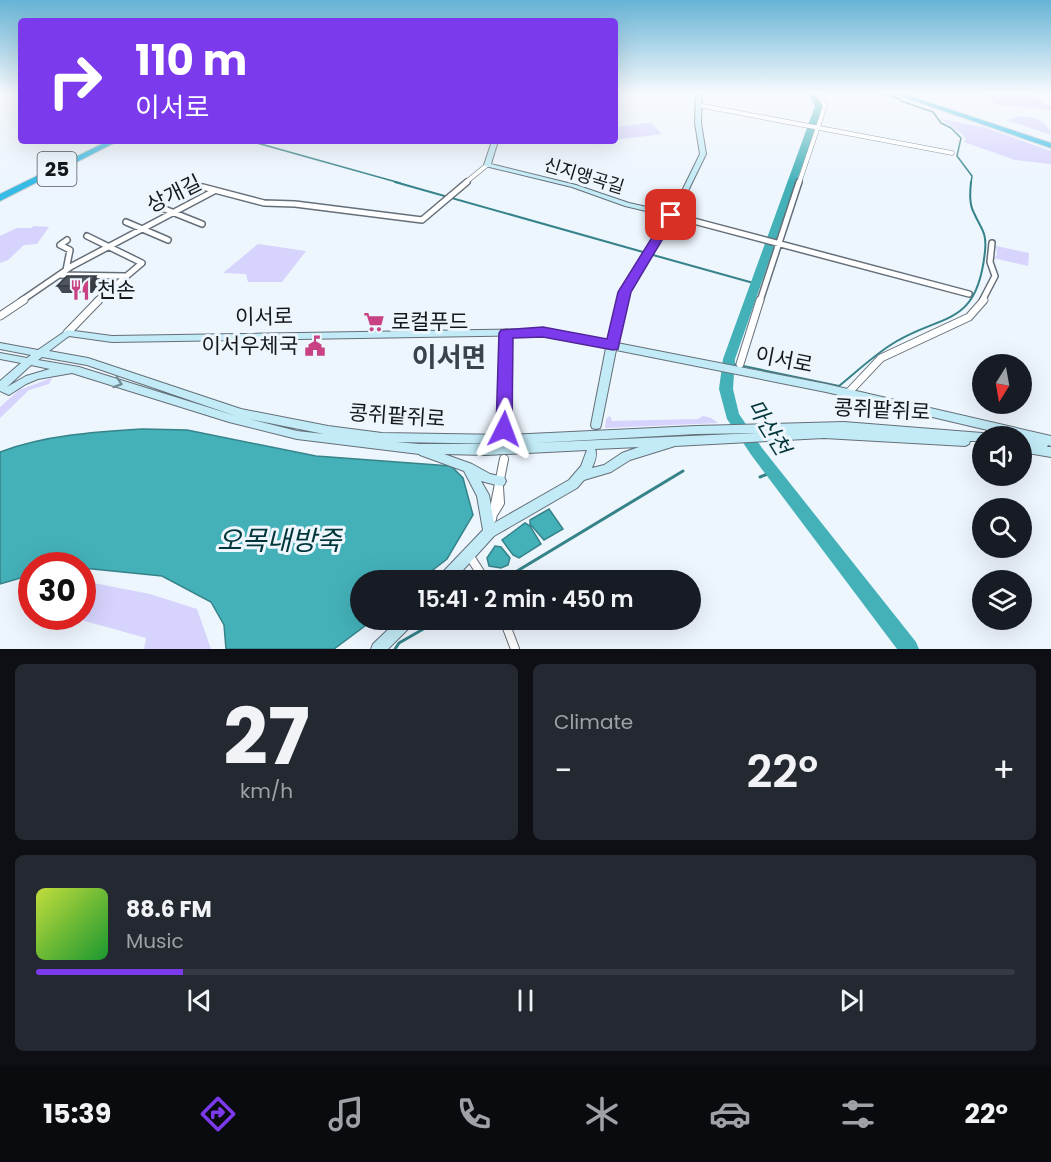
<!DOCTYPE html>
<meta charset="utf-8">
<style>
body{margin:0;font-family:Poppins,"Noto Sans KR",sans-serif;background:#242831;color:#f1f3f6;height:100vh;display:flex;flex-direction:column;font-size:22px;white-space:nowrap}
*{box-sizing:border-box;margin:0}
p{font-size:20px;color:#9ea1a6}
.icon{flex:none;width:33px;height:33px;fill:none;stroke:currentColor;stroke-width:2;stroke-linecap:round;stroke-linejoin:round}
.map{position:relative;height:649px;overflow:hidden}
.sheet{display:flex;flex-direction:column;gap:15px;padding:15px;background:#0d0f14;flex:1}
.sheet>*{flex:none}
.banner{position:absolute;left:18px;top:18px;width:600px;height:126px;border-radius:6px;box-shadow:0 6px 24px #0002;background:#7c3aed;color:#fff;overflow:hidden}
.needle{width:39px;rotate:191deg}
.fabs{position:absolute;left:972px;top:354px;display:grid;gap:12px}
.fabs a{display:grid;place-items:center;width:60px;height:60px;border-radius:50%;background:#171b24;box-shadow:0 6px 24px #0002;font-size:30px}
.speed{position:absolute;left:18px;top:552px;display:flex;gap:12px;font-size:30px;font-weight:700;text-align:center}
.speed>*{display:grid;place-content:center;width:78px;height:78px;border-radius:50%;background:#171b24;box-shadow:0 6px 24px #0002;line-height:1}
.speed .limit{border:9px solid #d22;background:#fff;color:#111}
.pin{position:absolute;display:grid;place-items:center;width:51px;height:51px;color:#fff;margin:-26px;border-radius:12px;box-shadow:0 3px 9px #0006}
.me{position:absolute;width:66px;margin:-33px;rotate:3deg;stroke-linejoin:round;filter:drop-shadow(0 0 4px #0008)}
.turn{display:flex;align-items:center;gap:21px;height:126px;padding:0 18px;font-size:27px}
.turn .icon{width:78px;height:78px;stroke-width:2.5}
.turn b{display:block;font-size:42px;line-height:51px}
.big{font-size:45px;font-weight:600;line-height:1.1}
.sheet .card{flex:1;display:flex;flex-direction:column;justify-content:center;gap:9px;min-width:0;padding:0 21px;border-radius:9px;background:#242831}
.sheet .dial{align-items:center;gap:0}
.dial b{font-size:78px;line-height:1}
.song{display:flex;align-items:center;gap:18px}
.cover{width:72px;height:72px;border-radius:9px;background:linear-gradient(135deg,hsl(70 70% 55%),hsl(130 70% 35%))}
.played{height:6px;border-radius:3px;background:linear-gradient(90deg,#7c3aed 15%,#363941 15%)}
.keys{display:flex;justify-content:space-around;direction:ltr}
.heat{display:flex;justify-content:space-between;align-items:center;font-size:33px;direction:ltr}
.sheet .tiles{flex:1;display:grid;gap:15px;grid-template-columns:1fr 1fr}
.card:last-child{grid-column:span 2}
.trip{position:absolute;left:350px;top:570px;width:351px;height:60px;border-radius:30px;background:#171b24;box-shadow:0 6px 24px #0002;font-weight:600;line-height:60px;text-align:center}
.tab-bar{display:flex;height:96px;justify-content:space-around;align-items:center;background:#090b0e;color:#9ea1a6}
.tab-bar .icon{width:42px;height:42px}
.tab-bar .selected{color:#7c3aed}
.tab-bar b{font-size:27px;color:#f1f3f6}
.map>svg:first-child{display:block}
.green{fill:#d6d3fd}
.water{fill:#44b1b9;stroke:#36838a;stroke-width:1.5}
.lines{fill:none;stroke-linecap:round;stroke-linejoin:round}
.stream-far2{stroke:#36838a;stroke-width:1.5}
.stream-far1{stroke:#36838a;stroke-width:2}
.stream{stroke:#36838a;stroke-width:3}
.river{fill:#44b1b9;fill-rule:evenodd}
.street-far3-casing{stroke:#656f78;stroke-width:5}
.street-far2-casing{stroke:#656f78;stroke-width:8}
.street-far1-casing{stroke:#656f78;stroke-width:9}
.street-casing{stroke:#656f78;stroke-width:10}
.secondary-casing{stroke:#656f78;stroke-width:2}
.highway-casing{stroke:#d0d1d2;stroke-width:2}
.street-far3{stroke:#fff;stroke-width:4}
.street-far2{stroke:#fff;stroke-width:5}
.street-far1{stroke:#fff;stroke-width:7}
.street{stroke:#fff;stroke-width:8}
.secondary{fill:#c2ebf7;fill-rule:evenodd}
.highway{fill:#35bbe5;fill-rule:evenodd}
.wall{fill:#444851}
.shaded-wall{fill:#373b42}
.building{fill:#4f545e;stroke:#373b42;stroke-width:1.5}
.oneway{stroke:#748c94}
.route{fill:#7c3aed;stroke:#51269a;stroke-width:1.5}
.labels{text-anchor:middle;stroke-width:6;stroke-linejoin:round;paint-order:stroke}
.far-street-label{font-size:18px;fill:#15191c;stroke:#edf5fd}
.shield{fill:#edf5fd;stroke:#565b60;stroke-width:1.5}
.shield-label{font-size:20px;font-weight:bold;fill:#15191c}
.street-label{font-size:21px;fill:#15191c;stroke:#edf5fd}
.poi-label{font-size:21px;fill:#15191c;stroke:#edf5fd;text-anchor:start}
.water-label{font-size:22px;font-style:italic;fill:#00363a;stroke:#edf5fd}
.district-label{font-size:27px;font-weight:bold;fill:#3a424a;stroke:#edf5fd}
.near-water-label{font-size:27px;font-style:italic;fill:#00363a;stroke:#edf5fd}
</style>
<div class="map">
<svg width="1051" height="649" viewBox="0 0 1051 649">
<rect width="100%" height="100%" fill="#edf5fd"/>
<path class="green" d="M972 92 1029 95 1051 106V110L1000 105Z
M1022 116C1037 118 1047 121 1051 135L1006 120Z
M940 119 983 127 1051 151V164L1015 160 964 142 966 139 960 132Z
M647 123H652L662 134 615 140V127Z
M34 226 49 227 37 244 24 245 8 260 0 263V236L17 228H31Z
M258 244 306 251 282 282H248L246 274 223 273Z
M996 246 1029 253 1028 266 994 258 997 255Z
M52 378 49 384 29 390 0 418V407L19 390Z
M610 416 612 421 698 419 703 416 711 418 718 423 605 428 606 419Z
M88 582 150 594 197 609 211 649H144L146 638 74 618V617L82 616 83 585Z"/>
<path class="water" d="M143 429 187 430 316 456 451 466 463 478 473 515 447 559 420 580H360V620H373L334 649H226L224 625 211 602 162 576 83 568 82 566H32L31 575 0 584V452C45 435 95 432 143 429Z
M549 509 563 529 544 540 530 524V520Z
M525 523 530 526 541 544 519 558 513 555 502 540Z
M495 546 501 547 510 558 508 565 501 568 489 566 487 558Z"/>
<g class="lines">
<path class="stream-far2" d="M878 92 900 99
M901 101 933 112 941 123 951 128 961 138 957 156 972 176 971 183
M250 141 400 183"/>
<path class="stream-far1" d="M395 182 643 252
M653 255 757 284
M729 363 839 386C855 373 871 358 889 346 939 312 977 331 985 251 987 232 981 229 974 213 969 204 970 192 971 182"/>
<path class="stream" d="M760 477 773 472
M502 580 683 471
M395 649 399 643 439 620"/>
<path class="river" d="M808 92H814L823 106 735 359 733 389 739 414 762 448 916 642 919 649H897L752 456 727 419 719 389 723 359 815 106Z"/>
<g class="street-far3-casing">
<path id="street-far3" d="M698 105 952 153
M465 183 487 165
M799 183 825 106 817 92"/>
</g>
<g class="street-far2-casing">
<path id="street-far2" d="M671 215 969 294
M126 222 168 240
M202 224 152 204 182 186 203 187 264 203 295 204 422 220 467 182
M87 236 142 263 97 301
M66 270 70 250 60 245 67 240
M60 275 125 276
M21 301 72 266 214 191
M760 301 799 182
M982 301 995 276 990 262 992 243"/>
</g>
<g class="street-far1-casing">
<path id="street-far1" d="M0 316 24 300
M67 333 99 300
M740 364 760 300
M848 393 881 358 969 317 984 300
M504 429 506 333"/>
</g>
<g class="street-casing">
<path id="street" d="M492 516 500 503 499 487
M492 519 504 459
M469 555 485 580
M504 620 515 649"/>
</g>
<g class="secondary-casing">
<path id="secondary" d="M696 92H702L701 123 706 154 687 193 629 292 622 313 617 343 826 384 1051 436V446L1048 445 1047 447H1051V457L1022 452V436H1013L826 392 616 350 601 425 600 428 596 429 592 428 591 425 606 348 543 335 112 342 69 336 49 351 88 358 241 409 328 426 382 433 508 435 696 426 844 422 982 433 986 434 987 436H982V441H970L969 444 965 446 824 438 675 446 630 460 611 472 584 480 577 488 494 536 454 580H439L440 575 483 530 477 496 464 471 420 455 419 454 297 439 229 422 72 373 38 379 26 384 9 395 0 391V381L21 363 0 359V353L27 358 31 355 0 349V343L38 350 67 330 112 336 543 329 608 342 614 313 621 292 667 216 625 206 572 187 485 166 484 165 492 141H498L491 164 576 185 629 203 669 212 681 193 700 154 695 123ZM42 357 87 365 236 416 79 367 38 360ZM31 365 50 369 26 376 7 387ZM249 419 324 434 297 431ZM757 433 533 443 696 434ZM396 442 505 444H419ZM639 447 622 453 604 465 592 468C594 463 598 455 595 449ZM587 450 581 466 569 480 494 523 489 495 481 481 500 486 504 485 506 481 504 477 490 474 472 464 444 454 486 455Z
M398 620H414L412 625 388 649H371L373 644Z"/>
</g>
<g class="highway-casing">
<path id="highway" d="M889 92H897L1051 143V148Z
M108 141H118L0 201V194Z"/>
</g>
<use href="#street-far3" class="street-far3"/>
<use href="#street-far2" class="street-far2"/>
<use href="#street-far1" class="street-far1"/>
<use href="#street" class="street"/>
<use href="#secondary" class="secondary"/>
<use href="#highway" class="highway"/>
</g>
<path class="wall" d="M100 283 92 293H62L57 286Z"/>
<path class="shaded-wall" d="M96 276 100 283 92 293 87 286Z"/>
<path class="building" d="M67 276H96L87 286H57Z"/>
<defs><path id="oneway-chevron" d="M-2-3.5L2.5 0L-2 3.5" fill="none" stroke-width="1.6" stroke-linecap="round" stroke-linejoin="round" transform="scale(1.5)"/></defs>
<use class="oneway" href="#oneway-chevron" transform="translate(118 383) rotate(18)"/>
<linearGradient id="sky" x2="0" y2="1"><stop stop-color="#66b3d5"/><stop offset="0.51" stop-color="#f7fafe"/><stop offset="1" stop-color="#f7fafe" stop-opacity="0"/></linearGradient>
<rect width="1051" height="182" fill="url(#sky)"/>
<path class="route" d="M671 212 677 215 631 292 618 349 613 350 543 337 513 338 512 429 510 434 504 435 498 434 496 429 499 333 501 330 543 327 607 339 618 292 666 215Z"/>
<defs>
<g id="restaurant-bare" transform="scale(1.62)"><path d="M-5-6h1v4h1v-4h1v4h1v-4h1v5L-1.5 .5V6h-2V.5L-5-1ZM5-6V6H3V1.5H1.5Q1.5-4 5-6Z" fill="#c84283" stroke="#edf5fd" stroke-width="2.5" paint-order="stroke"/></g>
<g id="supermarket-bare" transform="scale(1.62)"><path d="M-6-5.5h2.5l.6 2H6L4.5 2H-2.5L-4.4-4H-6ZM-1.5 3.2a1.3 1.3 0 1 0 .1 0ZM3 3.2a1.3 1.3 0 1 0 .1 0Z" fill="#c84283" stroke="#edf5fd" stroke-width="2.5" paint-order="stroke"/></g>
<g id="civic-bare" transform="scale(1.62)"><path d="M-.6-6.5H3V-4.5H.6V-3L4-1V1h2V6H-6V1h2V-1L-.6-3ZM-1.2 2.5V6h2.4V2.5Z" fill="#c84283" stroke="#edf5fd" stroke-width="2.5" paint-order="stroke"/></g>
</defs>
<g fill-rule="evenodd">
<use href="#restaurant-bare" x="80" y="290"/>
<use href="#supermarket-bare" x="374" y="322"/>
<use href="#civic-bare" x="315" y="346"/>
</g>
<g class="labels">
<g class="far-street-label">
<text transform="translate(584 176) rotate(17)" y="6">신지앵곡길</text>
</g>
<rect class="shield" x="37.5" y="152" width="39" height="34" rx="4.5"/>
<g class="shield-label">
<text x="57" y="176">25</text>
</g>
<g class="street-label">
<text transform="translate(174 194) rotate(-26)" y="7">상개길</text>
<text transform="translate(264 317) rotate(-1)" y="7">이서로</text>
<text transform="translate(784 360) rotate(11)" y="7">이서로</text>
<text transform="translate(882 410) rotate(3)" y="7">콩쥐팥쥐로</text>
<text transform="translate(397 416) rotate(4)" y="7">콩쥐팥쥐로</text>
</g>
<g class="poi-label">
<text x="97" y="297">천손</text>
<text x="391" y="329">로컬푸드</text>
<text x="298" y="353" text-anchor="end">이서우체국</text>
</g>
<g class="water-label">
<text transform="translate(769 427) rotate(58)" y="8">마산천</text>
</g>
<g class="district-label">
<text x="449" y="367">이서면</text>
</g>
<g class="near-water-label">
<text x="279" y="550">오목내방죽</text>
</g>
</g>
</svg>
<div class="fabs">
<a><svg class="needle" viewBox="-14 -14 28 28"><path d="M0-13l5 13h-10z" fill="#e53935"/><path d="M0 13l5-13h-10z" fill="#9ea1a6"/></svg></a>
<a><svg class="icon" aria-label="sound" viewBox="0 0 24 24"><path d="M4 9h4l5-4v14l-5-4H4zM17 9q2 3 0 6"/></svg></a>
<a><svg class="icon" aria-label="search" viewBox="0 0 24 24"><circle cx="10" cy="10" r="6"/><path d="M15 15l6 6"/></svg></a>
<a><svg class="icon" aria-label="layers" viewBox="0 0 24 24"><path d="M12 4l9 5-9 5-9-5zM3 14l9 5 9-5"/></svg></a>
</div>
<div class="speed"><div class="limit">30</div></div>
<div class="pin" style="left:671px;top:215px;background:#d93025"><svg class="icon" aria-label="arrive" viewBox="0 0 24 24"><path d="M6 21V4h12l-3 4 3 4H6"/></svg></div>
<svg class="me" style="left:504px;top:429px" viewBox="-20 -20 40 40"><path d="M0-17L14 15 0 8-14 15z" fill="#7c3aed" stroke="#fff" stroke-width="4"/></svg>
<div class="trip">15:41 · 2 min · 450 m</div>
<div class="banner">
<div class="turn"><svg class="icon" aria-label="right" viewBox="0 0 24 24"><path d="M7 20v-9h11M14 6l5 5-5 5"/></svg><div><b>110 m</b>이서로</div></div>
</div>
</div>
<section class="sheet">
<div class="tiles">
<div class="card dial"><b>27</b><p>km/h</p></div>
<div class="card"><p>Climate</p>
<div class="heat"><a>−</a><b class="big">22°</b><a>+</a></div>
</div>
<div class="card">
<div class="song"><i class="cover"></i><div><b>88.6 FM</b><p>Music</p></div></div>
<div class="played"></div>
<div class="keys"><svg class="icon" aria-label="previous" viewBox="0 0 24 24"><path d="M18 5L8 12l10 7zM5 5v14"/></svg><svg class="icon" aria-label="pause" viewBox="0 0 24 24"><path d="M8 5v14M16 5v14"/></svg><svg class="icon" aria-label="next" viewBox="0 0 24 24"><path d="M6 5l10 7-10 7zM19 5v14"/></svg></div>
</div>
</div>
</section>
<nav class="tab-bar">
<b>15:39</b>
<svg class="icon selected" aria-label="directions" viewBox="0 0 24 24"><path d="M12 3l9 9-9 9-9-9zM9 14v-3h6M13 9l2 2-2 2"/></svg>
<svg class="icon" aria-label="music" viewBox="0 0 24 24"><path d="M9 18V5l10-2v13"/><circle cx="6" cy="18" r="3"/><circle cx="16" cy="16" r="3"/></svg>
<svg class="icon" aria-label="phone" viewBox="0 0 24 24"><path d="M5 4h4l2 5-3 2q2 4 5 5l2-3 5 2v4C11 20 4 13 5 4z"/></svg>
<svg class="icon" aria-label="climate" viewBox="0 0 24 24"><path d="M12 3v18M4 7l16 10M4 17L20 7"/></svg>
<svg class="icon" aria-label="car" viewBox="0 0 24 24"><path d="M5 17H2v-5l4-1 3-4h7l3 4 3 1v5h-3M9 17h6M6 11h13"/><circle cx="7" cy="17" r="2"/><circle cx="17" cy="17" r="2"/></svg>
<svg class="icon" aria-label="filters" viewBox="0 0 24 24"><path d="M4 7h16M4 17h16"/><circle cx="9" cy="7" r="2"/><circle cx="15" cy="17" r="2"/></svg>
<b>22°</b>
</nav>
